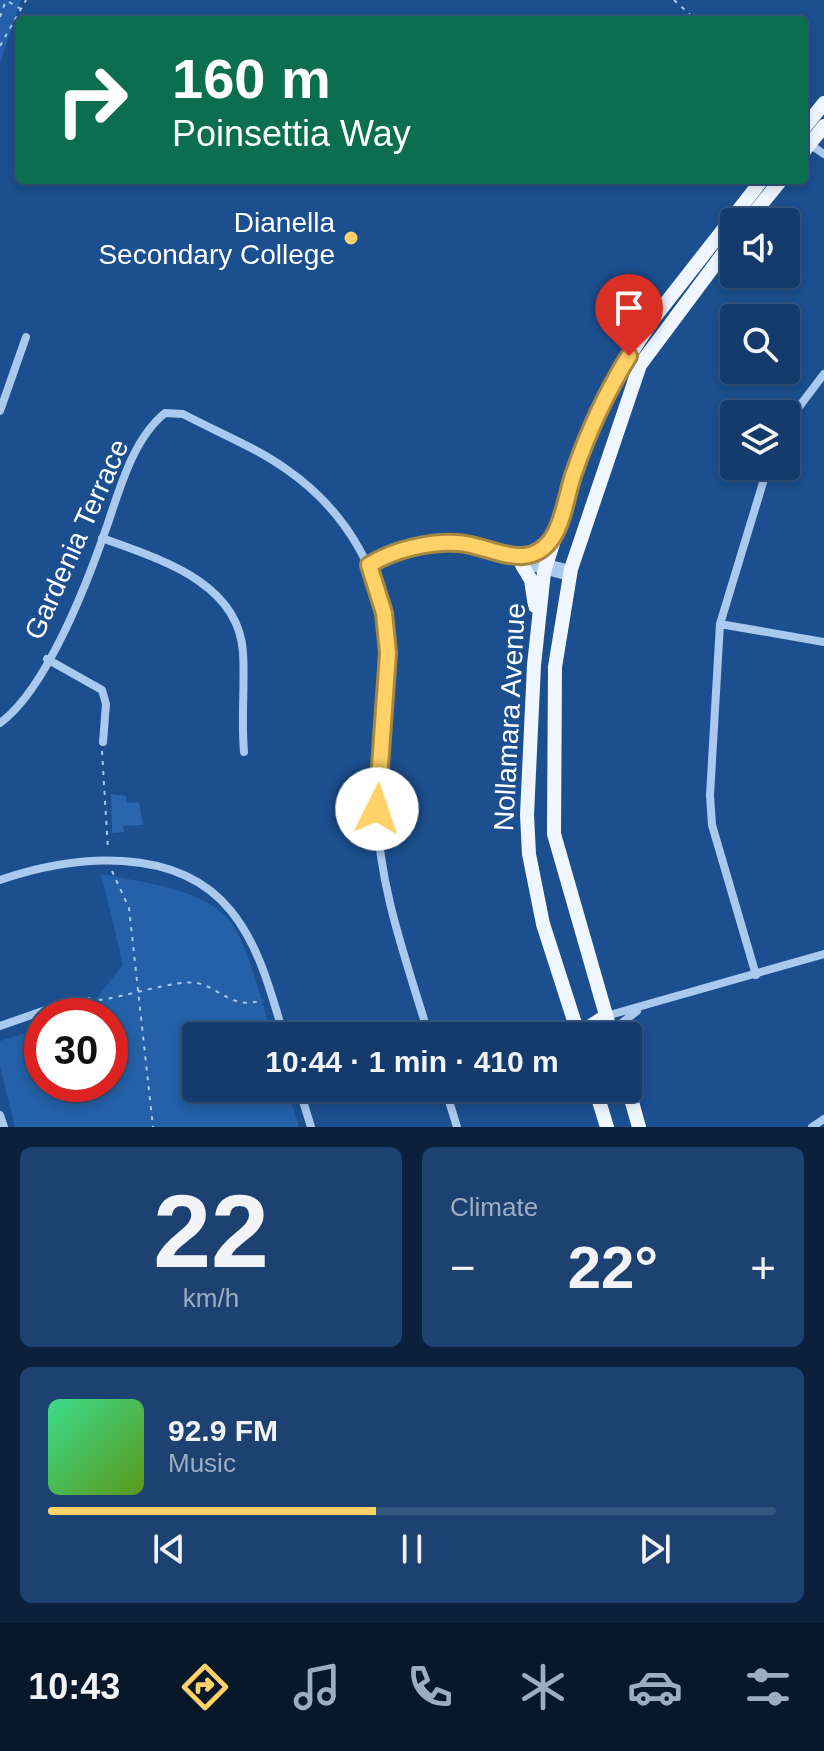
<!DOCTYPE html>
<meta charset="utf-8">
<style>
body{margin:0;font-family:Helvetica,sans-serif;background:#1d4271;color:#f1f3f6;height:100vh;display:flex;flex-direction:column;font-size:30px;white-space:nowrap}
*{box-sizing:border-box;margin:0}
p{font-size:26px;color:#9dadc1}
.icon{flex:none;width:44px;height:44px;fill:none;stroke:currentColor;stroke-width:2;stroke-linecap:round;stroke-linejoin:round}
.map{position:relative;height:1127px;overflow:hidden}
.details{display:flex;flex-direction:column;gap:20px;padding:20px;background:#0b203b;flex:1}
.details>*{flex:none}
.guide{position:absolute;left:16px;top:16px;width:792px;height:168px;border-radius:8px;box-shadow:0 4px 12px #0003,0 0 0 2px #33557e;background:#0b6e4f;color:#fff;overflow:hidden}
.buttons{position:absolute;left:720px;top:208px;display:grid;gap:16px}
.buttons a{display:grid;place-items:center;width:80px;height:80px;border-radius:8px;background:#143b6b;box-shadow:0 4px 12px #0003,0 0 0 2px #33557e;font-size:40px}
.speed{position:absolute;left:24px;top:998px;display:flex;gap:16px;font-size:40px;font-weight:700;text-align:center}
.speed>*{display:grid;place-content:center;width:104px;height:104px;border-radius:50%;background:#143b6b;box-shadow:0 4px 12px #0003,0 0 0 2px #33557e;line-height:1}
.speed .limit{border:12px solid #d22;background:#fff;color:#111}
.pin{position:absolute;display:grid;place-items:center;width:68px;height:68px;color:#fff;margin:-82px -34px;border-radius:50% 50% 50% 0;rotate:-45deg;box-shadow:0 0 8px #0007}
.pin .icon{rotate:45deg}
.me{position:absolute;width:88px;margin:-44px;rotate:4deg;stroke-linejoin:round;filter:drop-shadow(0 0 6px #0008)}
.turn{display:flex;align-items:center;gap:28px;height:168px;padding:0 24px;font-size:36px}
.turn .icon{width:104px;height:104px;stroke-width:2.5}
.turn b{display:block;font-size:56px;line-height:68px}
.big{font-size:60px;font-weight:700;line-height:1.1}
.details .widget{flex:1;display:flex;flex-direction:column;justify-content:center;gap:12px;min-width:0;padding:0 28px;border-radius:12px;background:#1d4271}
.details .dial{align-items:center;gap:0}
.dial b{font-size:104px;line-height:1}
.song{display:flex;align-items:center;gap:24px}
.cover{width:96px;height:96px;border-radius:12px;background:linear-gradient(135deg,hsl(150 70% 55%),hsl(90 70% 35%))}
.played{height:8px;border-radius:4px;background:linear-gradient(90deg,#ffd166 45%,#33557e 45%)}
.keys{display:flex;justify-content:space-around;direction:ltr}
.heat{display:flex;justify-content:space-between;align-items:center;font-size:44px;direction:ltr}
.details .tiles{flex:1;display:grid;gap:20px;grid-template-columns:1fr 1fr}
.widget:last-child{grid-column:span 2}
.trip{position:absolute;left:182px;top:1022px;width:460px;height:80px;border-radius:8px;background:#143b6b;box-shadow:0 4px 12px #0003,0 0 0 2px #33557e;font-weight:700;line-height:80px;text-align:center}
.dock{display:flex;height:128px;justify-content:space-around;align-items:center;background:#08182b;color:#9dadc1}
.dock .icon{width:56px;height:56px}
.dock .on{color:#ffd166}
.dock b{font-size:36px;color:#f1f3f6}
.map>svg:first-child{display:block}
.green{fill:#2461a8}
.building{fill:#2a66ad}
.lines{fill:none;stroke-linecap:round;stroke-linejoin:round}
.path{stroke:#a9c9ee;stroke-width:2;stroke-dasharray:4 6;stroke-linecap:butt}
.minor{stroke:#a9c9ee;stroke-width:8}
.primary{stroke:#f0f6ff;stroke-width:14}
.route-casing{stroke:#a68842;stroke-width:20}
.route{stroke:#ffd166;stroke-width:14}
.poi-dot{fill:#ffd166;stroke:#1b4f8f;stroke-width:3}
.labels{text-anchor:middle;stroke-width:8;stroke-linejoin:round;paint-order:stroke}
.poi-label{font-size:28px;fill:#fff;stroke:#1b4f8f;text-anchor:end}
.street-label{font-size:28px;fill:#fff;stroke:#1b4f8f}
</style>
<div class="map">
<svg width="824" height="1127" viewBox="0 0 824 1127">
<rect width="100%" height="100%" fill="#1b4f8f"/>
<path class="green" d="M0 0H21L0 63Z
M101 874C139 882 202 888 228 919 249 943 262 1005 272 1036H196V1088H287L299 1127H15L0 1067V1041L42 1028V1084H110V1016H82L123 965Z"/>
<path class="building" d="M111 794 126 796V803L139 802 143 825 123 826 124 832 112 833Z"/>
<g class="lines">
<path class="path" d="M674 0 696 20
M9 2 21 9
M0 17 6 0
M0 46 26 0
M102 751 108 850
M112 871 129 908 153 1127
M99 1000C121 998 178 979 197 983 222 989 232 1010 263 1000"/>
<path class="minor" d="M808 143 824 154
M0 411 26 337
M786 424 824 374
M102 538C158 559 238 581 243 652 245 685 241 718 244 752
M369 565C433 523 505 555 571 569
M524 565 569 577
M720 624 824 642
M47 659 102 690 106 704 103 742
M0 723C47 689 88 581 107 526 120 488 133 439 165 413L183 414C217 432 255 447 286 469 347 511 386 578 388 653 389 706 376 759 377 811 379 889 407 962 429 1036
M0 880C73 855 177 844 231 911 260 947 271 993 284 1036
M756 975 712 825 710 795 720 624 768 466
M606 1016 824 954
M0 1026 60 1005 88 1001
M614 1036 623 1022 637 1011
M299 1088 311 1127
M445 1088 457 1127
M0 1115 4 1127
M812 1127 824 1119"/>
<path class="primary" d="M804 128 824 103
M804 151 824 126
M747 222 781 180
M527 557 539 552 551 539
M522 565 531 580 535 606
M579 1036 543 924 529 854 527 815 534 665 544 572 589 430 620 370 654 318 762 180
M587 1036 592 1025 606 1016
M612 1036 554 834 555 667 571 569 640 365 734 239
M595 1088 607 1127
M628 1088 639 1127"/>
</g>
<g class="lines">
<g class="route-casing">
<path id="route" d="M377 809 388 653 384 613 369 565C393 550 429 541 458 543 491 545 528 575 553 537 564 520 567 492 574 473 588 432 606 393 629 356"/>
</g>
<use href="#route" class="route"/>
</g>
<circle class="poi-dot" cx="351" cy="238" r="8"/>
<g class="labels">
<g class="poi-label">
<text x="335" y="232">Dianella<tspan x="335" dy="32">Secondary College</tspan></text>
</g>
<g class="street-label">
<text transform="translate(76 539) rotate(-66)" y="10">Gardenia Terrace</text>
<text transform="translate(509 717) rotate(-87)" y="10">Nollamara Avenue</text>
</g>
</g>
</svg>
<div class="buttons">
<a><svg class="icon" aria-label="sound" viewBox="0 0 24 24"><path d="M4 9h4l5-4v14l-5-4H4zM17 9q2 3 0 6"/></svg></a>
<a><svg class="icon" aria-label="search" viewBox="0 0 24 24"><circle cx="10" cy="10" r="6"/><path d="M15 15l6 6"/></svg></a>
<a><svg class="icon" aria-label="layers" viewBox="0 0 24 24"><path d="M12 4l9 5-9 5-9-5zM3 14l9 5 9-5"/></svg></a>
</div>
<div class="speed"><div class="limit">30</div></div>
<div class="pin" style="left:629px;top:356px;background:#d93025"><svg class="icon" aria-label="arrive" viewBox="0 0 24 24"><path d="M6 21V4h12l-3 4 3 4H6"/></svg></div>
<svg class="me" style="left:377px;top:809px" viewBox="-20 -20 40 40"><circle r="19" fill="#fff"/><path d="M0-13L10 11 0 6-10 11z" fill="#ffd166"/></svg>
<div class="trip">10:44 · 1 min · 410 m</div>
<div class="guide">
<div class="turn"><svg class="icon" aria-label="right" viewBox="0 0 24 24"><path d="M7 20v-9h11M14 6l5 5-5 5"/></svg><div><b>160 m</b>Poinsettia Way</div></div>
</div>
</div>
<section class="details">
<div class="tiles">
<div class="widget dial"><b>22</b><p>km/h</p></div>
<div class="widget"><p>Climate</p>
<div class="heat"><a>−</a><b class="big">22°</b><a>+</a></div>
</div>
<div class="widget">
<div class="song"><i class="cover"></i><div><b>92.9 FM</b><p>Music</p></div></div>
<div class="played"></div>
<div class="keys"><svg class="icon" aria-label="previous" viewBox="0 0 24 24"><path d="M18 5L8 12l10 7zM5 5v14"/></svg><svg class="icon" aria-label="pause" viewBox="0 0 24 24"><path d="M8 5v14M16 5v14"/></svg><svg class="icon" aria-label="next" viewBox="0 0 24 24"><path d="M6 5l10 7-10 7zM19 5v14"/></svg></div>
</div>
</div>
</section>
<nav class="dock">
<b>10:43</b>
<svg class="icon on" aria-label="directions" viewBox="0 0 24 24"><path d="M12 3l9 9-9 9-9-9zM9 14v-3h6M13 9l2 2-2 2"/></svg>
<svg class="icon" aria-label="music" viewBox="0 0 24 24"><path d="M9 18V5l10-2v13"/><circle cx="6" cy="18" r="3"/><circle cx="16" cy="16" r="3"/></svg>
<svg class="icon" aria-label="phone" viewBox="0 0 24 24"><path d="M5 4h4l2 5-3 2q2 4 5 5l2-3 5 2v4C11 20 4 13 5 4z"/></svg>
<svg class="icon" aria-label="climate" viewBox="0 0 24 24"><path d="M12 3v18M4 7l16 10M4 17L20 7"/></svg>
<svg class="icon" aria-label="car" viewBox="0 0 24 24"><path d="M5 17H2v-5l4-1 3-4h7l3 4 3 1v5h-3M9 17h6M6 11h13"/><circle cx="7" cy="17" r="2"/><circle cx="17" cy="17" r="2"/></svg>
<svg class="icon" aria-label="filters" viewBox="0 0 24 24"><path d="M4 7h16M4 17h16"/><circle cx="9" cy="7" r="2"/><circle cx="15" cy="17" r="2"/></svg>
</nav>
